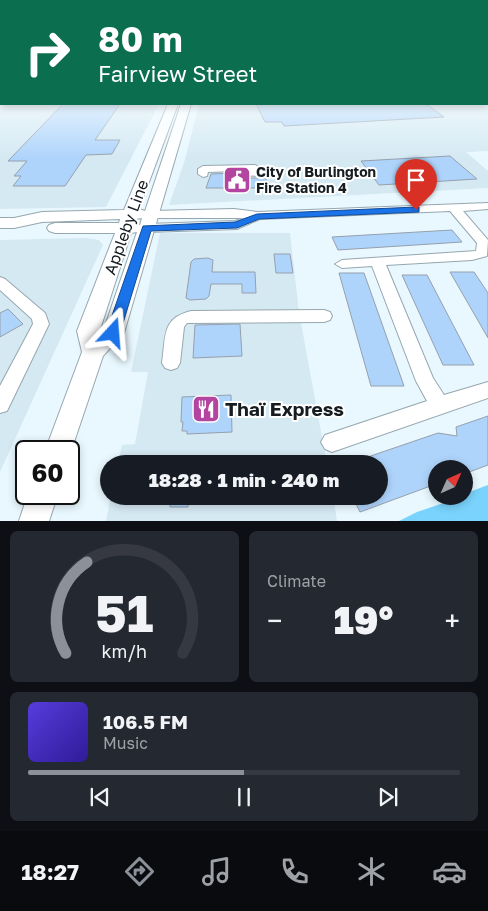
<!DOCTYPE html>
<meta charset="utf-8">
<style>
body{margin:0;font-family:"Golos Text",sans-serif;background:#242831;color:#f1f3f6;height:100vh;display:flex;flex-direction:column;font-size:19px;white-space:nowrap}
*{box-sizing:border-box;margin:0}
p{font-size:16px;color:#9ea1a6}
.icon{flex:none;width:28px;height:28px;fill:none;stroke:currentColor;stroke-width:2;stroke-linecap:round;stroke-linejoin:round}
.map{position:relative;height:521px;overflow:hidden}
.sheet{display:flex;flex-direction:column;gap:10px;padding:10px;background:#0d0f14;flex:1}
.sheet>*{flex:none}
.banner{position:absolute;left:0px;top:0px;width:489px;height:105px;box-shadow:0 2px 8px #0003;background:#0b6e4f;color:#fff;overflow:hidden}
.needle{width:32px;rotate:45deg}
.fabs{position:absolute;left:428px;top:460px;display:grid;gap:10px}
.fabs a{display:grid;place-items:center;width:45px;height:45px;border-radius:50%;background:#171b24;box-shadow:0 2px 8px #0003;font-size:25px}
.speed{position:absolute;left:15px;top:440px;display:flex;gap:10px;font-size:25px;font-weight:700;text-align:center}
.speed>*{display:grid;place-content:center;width:65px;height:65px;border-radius:50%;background:#171b24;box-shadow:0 2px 8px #0003;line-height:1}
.speed .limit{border:2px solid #111;border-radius:8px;background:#fff;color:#111}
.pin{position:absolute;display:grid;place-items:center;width:42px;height:42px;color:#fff;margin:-51px -21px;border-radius:50% 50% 50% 0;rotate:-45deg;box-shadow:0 0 5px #0007}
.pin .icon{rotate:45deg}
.me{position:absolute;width:55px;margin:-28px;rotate:19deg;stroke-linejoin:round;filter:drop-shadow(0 0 4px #0008)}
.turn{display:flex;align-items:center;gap:18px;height:105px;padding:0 15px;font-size:22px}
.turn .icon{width:65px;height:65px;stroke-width:2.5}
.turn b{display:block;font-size:35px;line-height:42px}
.big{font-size:38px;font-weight:800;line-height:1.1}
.sheet .card{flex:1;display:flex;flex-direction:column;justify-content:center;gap:8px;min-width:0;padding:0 18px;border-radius:8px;background:#242831}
.sheet .dial{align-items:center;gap:0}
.dial svg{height:130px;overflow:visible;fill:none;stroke:#363941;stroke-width:7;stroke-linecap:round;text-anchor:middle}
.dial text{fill:#f1f3f6;stroke:none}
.song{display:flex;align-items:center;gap:15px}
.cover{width:60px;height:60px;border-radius:8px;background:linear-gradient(135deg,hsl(250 70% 55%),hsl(250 70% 35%))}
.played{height:5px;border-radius:2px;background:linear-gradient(90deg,#8c9099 50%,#363941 50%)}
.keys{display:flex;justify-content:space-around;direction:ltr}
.heat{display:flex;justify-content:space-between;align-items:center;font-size:28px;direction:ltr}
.sheet .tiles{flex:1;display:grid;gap:10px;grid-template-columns:1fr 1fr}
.card:last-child{grid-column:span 2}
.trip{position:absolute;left:100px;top:455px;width:288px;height:50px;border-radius:25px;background:#171b24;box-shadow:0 2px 8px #0003;font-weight:800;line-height:50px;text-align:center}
.tabs{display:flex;height:80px;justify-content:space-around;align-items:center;background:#090b0e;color:#9ea1a6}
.tabs .icon{width:35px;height:35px}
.tabs .on{color:#8c9099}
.tabs b{font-size:22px;color:#f1f3f6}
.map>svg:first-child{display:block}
.built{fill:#d5e9f3}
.green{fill:#7ad3fc}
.building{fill:#afd4fb;stroke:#95a0ad}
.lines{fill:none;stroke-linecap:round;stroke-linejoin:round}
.minor-casing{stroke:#96a7af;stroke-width:2}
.major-casing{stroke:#96a7af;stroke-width:2}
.minor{fill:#fff;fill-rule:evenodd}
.major{fill:#fff;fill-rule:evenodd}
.route{fill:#1a73e8;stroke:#114b97}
.labels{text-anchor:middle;stroke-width:4;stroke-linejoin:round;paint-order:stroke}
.far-poi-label{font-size:14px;font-weight:bold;fill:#161c20;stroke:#fff;text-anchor:start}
.street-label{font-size:16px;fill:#161c20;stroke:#fff}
.near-poi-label{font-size:19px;font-weight:bold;fill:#161c20;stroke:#fff;text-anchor:start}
</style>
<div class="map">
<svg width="488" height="521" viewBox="0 0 488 521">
<rect width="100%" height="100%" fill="#e9f8ff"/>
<path class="built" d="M0 85 1 104H159L106 207 0 209Z
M488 85V151L466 152 488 171V188L169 205 184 163 199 104H488Z
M160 233H290L299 312 327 464H118L122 445 135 444 148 372H131Z
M86 238 99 240 103 245 0 472V240Z
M111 496H333L337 521H106Z"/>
<path class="green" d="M488 485V521H399L417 512 464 496V494Z"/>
<path class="building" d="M63 104H120L95 140H120L112 154 86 155 65 186H13L21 176H14L27 161H8Z
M256 104H426L444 117 284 126 282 122H265Z
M450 156 477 179 379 185 361 161Z
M235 173 236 176 239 178H266L267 188H206L211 174Z
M452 230 462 242 338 250 332 237Z
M274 254H290L293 273H276Z
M208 258 213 260 212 272H255L256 293H242V284H211L209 296 206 299 190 300 186 298 191 262 194 259Z
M450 272H474L488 293V338Z
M339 273H364L404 386H371Z
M402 275H427L474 365H443Z
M8 309 23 324 0 337V313Z
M240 324 242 356 193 358 195 325Z
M231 395 232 432 187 434V431H182L183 422H181L182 397Z
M488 416V465L464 474V469H436V484L360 512 352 496H379V464H353V462L438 433 457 436 456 427Z
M171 496H189L188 507H170Z"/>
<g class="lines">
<g class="minor-casing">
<path id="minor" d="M255 165 260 168V176L237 175V171L208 172 207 176 203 177 198 174V169L203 166Z
M488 203V209L463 211 488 240 487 256 472 260 386 265 433 378 444 395 488 382V398L332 452 325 449 321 442 325 435 427 401 416 381 372 266 342 268 335 264 342 260 476 251 477 243 450 211 260 219 237 229 147 232 141 228 147 224 235 221 244 218H147L145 215 147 212 151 211 234 209 257 212Z
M0 277 5 279 45 313 49 324 7 411 0 413V386L33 324 32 319 0 290Z
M324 310 330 312 332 316 330 320 324 322 187 323 184 327 180 363 177 368 171 370 165 368 162 363C166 337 161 318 191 311Z"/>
</g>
<g class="major-casing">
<path id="major" d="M168 104H178L139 209 145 211 181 104H191L124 333 103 356 69 457V451H45L82 352 77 331 115 233H55L49 231 47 228 49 225 55 223H119L120 219 42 222 14 228H0V218H14L42 212 124 210ZM142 218 140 225 134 223 136 219ZM137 232 104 329 99 333 131 233Z
M28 494H58L49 521H19Z"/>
</g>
<use href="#minor" class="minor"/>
<use href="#major" class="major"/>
</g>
<linearGradient id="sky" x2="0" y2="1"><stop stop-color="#9dc2ee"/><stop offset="0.54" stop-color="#f5fcff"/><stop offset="1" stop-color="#f5fcff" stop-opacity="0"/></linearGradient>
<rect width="488" height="158" fill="url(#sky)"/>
<path class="route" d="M416 207H419V212L259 219 237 228 151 231 120 333 118 337H108L106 333 143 226 235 222 257 214Z"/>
<defs>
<g id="civic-square" transform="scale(1.4375)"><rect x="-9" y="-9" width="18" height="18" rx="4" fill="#b344a0" stroke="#fff"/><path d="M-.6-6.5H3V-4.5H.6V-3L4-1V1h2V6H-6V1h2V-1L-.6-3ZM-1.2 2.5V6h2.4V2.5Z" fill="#fff"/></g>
<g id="restaurant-square" transform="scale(1.4375)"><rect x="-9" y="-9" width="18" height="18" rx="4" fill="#b344a0" stroke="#fff"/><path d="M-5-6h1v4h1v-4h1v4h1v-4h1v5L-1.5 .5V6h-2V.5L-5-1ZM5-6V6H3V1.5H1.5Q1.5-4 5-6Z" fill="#fff"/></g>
</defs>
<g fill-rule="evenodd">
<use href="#civic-square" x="237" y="180"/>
<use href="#restaurant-square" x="206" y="409"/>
</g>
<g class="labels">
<g class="far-poi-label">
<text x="256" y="177">City of Burlington<tspan x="256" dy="16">Fire Station 4</tspan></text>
</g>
<g class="street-label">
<text transform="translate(126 227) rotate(-70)" y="6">Appleby Line</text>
</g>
<g class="near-poi-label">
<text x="225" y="416">Thaï Express</text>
</g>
</g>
</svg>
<div class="fabs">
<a><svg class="needle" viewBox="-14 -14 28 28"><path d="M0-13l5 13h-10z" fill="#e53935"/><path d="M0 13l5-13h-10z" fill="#9ea1a6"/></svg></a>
</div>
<div class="speed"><div class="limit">60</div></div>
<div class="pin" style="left:416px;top:210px;background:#d93025"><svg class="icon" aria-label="arrive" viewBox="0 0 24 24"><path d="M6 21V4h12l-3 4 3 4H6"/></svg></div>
<svg class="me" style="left:113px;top:333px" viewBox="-20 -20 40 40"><path d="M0-17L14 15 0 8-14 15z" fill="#1a73e8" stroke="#fff" stroke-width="4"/></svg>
<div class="trip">18:28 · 1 min · 240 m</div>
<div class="banner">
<div class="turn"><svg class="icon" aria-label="right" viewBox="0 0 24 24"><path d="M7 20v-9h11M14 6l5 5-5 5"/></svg><div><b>80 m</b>Fairview Street</div></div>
</div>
</div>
<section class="sheet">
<div class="tiles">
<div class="card dial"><svg viewBox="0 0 100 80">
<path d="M14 69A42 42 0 1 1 86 69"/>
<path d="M14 69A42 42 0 0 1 27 13" stroke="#8c9099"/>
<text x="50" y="56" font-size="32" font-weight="700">51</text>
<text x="50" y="72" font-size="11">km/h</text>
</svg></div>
<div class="card"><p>Climate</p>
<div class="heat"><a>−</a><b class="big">19°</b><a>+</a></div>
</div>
<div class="card">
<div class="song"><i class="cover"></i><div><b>106.5 FM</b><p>Music</p></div></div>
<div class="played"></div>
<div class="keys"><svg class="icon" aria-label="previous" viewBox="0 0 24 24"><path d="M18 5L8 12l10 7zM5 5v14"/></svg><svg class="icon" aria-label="pause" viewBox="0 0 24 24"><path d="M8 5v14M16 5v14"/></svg><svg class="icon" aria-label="next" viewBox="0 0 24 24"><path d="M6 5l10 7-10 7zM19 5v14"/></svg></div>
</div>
</div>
</section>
<nav class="tabs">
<b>18:27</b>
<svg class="icon on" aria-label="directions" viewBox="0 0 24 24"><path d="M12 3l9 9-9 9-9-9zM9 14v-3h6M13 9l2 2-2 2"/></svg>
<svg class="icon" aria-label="music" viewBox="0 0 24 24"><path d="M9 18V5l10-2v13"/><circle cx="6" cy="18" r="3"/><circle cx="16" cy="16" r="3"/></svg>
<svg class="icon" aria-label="phone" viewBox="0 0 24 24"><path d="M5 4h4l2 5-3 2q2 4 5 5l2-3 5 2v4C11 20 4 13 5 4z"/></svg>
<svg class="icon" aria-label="climate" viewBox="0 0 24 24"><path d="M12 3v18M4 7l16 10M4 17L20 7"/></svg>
<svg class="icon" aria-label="car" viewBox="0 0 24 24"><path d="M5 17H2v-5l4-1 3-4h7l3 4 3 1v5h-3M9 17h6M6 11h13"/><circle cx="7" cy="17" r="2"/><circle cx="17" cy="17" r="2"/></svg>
</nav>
